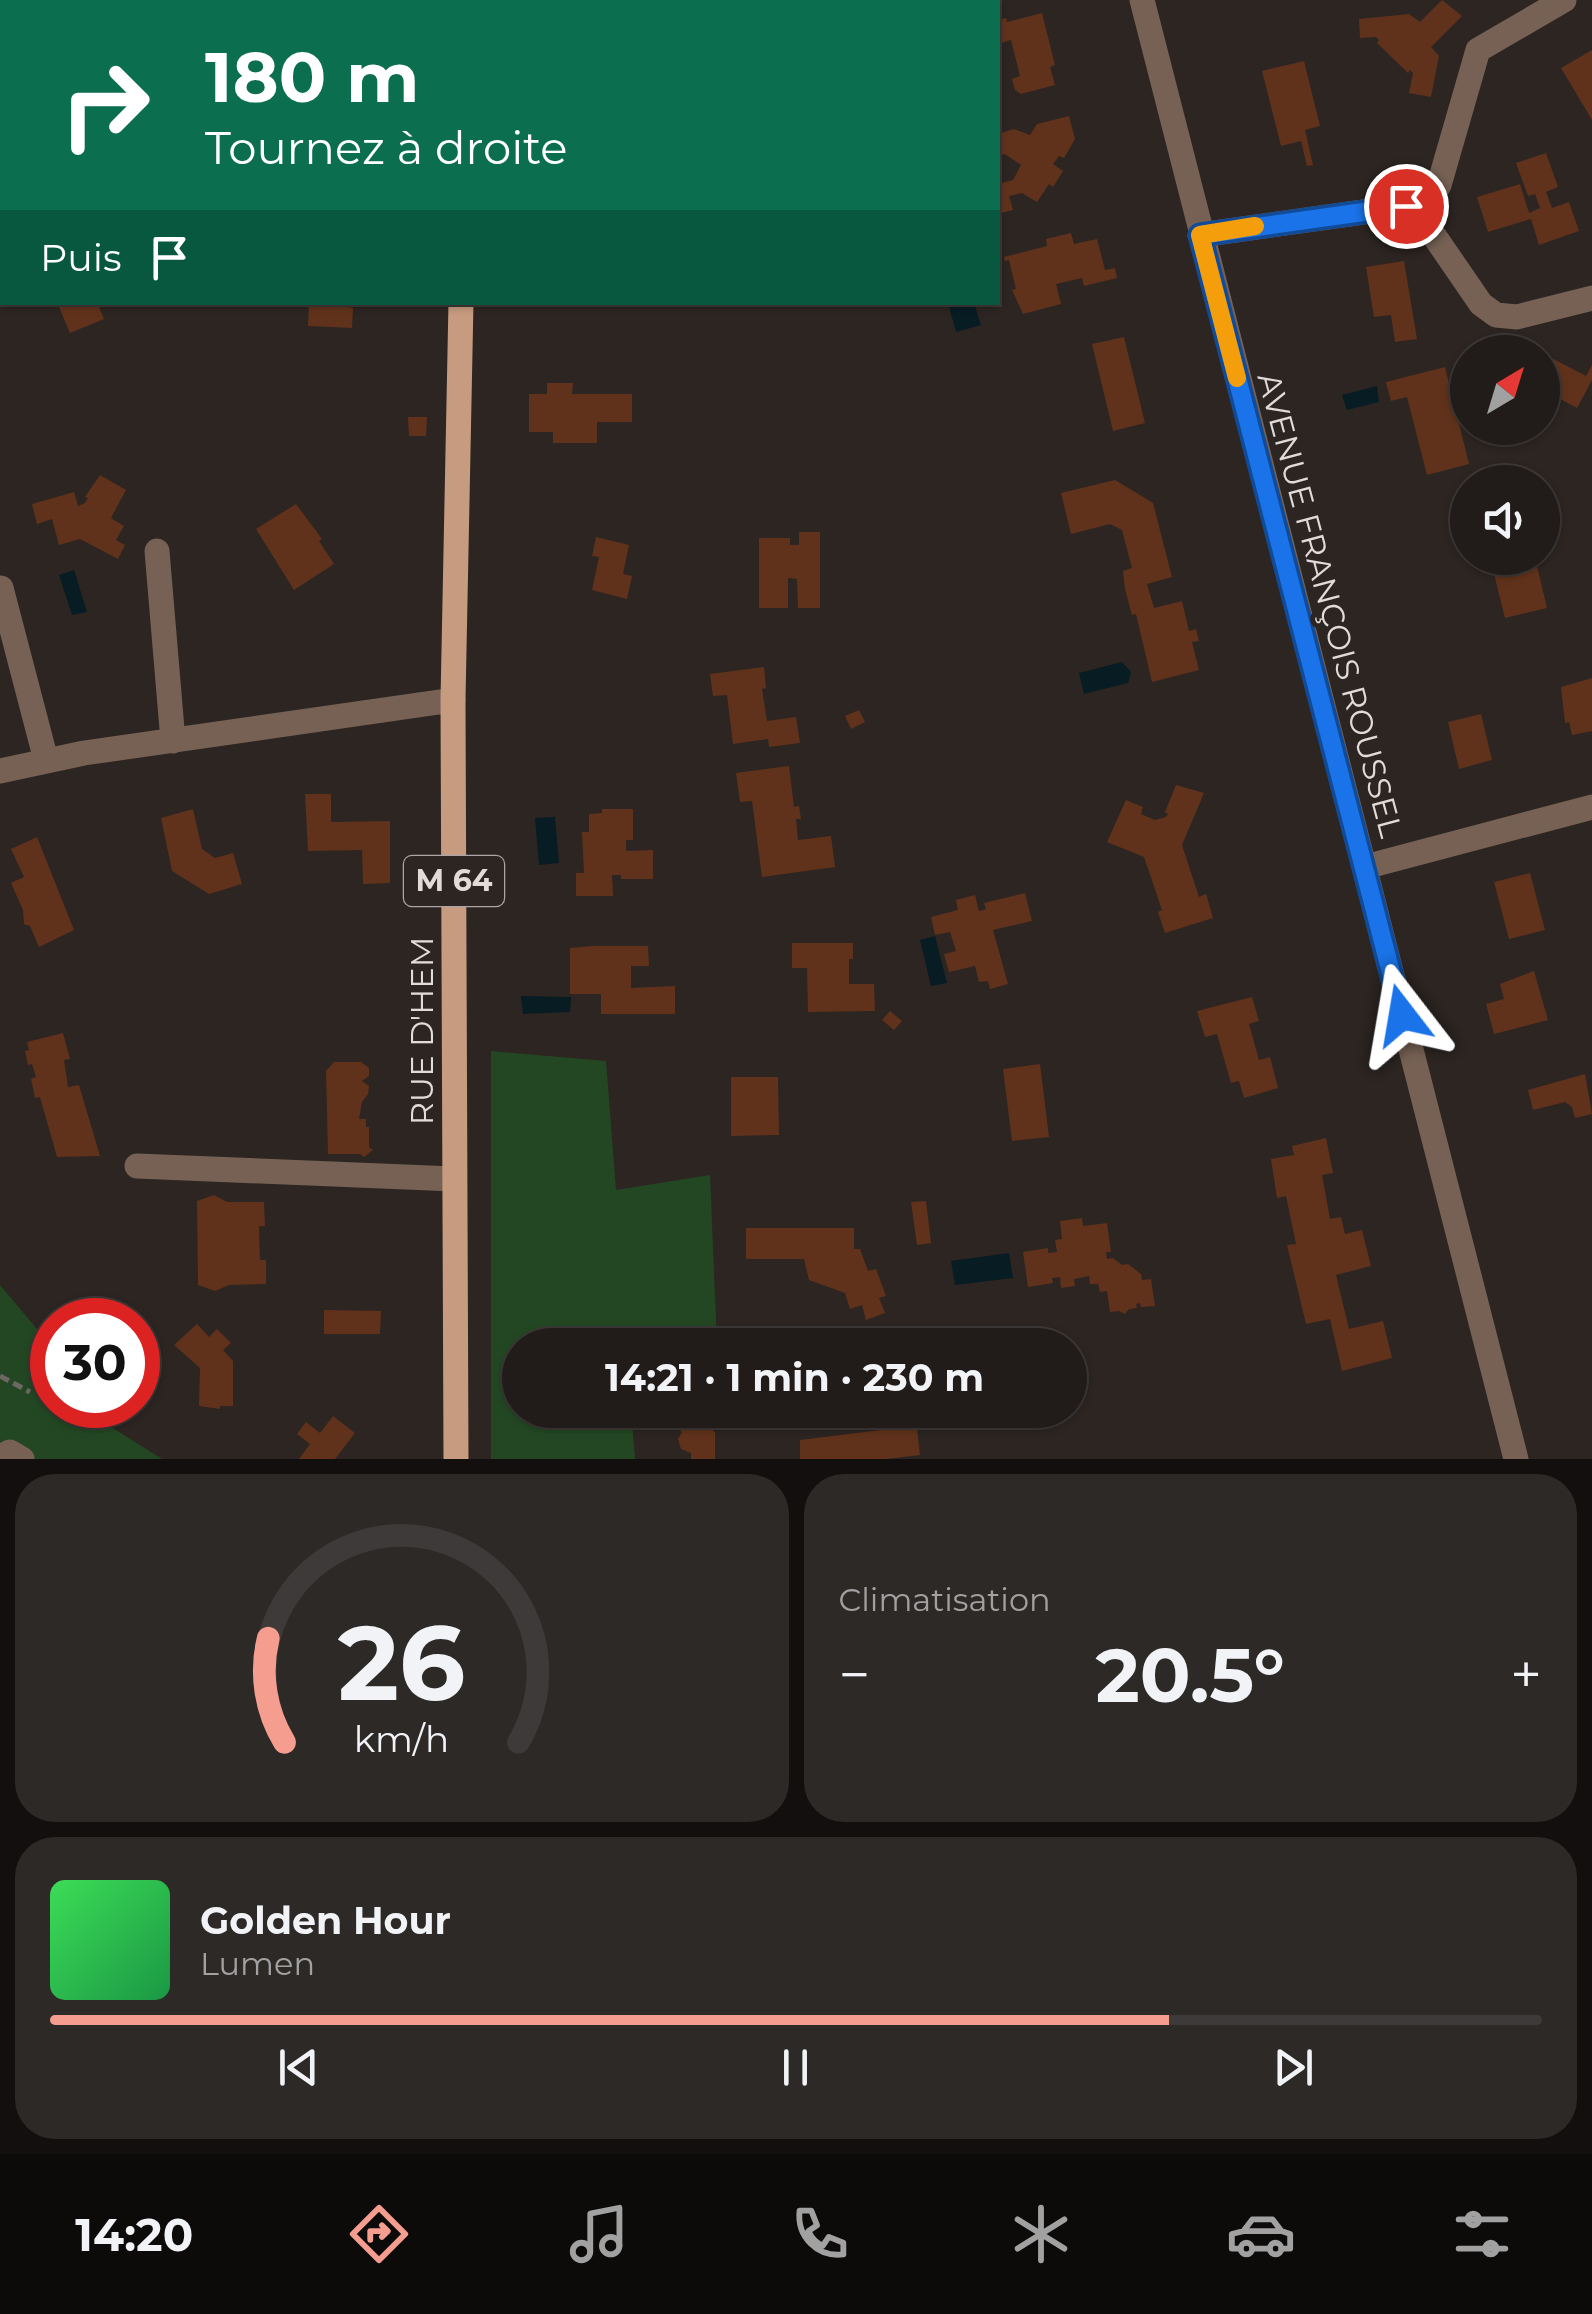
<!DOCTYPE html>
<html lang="fr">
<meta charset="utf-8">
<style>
body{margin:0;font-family:Montserrat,sans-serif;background:#2d2927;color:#f1f3f6;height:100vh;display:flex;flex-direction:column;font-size:38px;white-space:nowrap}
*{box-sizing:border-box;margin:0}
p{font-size:32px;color:#a2a1a2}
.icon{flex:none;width:55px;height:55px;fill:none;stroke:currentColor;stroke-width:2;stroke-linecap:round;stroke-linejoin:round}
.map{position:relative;height:1459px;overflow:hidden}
.drawer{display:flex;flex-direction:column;gap:15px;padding:15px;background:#120f0e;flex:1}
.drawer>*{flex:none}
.guide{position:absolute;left:0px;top:0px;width:1000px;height:305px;box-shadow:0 2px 8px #0004,0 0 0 2px #3e3a39;background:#0b6e4f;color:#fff;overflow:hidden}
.needle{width:65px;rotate:38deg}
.tools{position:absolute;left:1450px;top:335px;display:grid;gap:20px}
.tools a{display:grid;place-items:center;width:110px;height:110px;border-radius:50%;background:#211c1a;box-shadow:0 2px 8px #0004,0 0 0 2px #3e3a39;font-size:50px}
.speed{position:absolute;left:30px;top:1298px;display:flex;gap:20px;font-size:50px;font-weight:700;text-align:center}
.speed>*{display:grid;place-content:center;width:130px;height:130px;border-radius:50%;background:#211c1a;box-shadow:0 2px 8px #0004,0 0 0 2px #3e3a39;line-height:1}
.speed .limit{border:15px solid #d22;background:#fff;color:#111}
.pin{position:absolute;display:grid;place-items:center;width:85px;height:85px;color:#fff;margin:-42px;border:5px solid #fff;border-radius:50%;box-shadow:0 2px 10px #0007}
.me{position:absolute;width:110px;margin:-55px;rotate:346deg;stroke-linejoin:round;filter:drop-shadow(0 0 8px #0008)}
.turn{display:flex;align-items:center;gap:35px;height:210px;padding:0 40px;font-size:45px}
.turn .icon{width:130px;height:130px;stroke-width:2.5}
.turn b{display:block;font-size:70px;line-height:85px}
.then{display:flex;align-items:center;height:95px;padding:0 40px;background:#0003;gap:20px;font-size:38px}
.big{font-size:75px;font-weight:700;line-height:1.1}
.drawer .tile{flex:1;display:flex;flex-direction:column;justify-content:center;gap:15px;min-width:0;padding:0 35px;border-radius:40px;background:#2d2927}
.drawer .dial{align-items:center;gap:0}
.dial svg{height:260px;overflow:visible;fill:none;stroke:#3e3a39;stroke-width:7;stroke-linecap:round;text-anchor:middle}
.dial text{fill:#f1f3f6;stroke:none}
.song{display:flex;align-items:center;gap:30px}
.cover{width:120px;height:120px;border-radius:15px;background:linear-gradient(135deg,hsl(130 70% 55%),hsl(140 70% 35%))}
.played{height:10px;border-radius:5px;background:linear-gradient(90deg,#f59d8e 75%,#3e3a39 75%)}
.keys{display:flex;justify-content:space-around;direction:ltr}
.heat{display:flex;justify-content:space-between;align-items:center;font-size:55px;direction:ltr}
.drawer .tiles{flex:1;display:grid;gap:15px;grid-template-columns:1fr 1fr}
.tile:last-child{grid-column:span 2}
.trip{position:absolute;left:502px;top:1328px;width:585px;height:100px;border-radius:50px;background:#211c1a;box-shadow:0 2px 8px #0004,0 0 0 2px #3e3a39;font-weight:700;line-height:100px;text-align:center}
.menu{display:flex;height:160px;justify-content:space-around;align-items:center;background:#0d0b0a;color:#a2a1a2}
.menu .icon{width:70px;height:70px}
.menu .active{color:#f59d8e}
.menu b{font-size:45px;color:#f1f3f6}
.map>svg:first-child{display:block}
.green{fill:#234723}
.water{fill:#071c23}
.building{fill:#60321b}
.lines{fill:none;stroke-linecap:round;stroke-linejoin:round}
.path{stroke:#6d6764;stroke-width:5;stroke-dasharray:10 5;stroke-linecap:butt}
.minor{stroke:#766154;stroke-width:25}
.major{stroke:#c69b7f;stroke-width:25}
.route-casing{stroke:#114b97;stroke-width:25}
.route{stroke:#1a73e8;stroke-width:18}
.slow{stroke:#f59e0b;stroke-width:18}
.labels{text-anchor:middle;stroke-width:10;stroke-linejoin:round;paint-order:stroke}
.shield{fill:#2c2522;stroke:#aba5a3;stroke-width:2.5}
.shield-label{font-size:30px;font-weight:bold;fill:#e1dcda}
.street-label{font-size:32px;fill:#e1dcda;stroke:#2c2522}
</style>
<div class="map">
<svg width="1592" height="1459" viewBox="0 0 1592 1459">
<rect width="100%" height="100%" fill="#2c2522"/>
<path class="green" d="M491 1051 606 1061 616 1190 710 1175 717 1345H520V1410H631L635 1459H491Z
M0 1285 42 1335 45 1385 52 1390V1405H76L162 1459H0Z"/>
<path class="water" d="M948 303H974L981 325 956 332Z
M1377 386 1379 402 1347 410 1342 395Z
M74 570 87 612 72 615 59 575Z
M1122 662 1131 672 1128 683 1084 694 1079 673Z
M555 817 559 863 539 865 535 818Z
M935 936 947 983 931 986 920 940Z
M521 996 571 997 570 1012 523 1014Z
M1009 1253 1013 1278 955 1285 951 1261Z"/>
<path class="building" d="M1442 0 1462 16 1431 47 1439 56 1431 97 1409 93 1413 73 1410 70 1408 73 1377 43 1379 40 1376 37 1360 38 1359 19 1409 14 1420 22Z
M1042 13 1055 65 1050 67 1055 85 1021 94 1015 90 1012 79 1020 76 1011 40 998 44V20L1006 18 1007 22Z
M1592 50V120L1561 68Z
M1304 61 1320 126 1305 130 1313 165 1307 166 1301 141 1281 146 1262 71Z
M1069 116 1075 139 1064 158 1059 156 1053 164 1063 171 1053 187 1049 184 1037 202 1022 193 1009 196 1013 210 998 214V184L1013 180 1021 165 1005 154 998 156V134L1014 129 1030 135 1037 124Z
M1546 153 1558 187 1546 192 1552 208 1569 202 1579 231 1539 245 1531 219 1488 232 1477 197 1520 184 1529 213 1540 208 1535 194 1528 196 1516 163Z
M1071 233 1074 244 1097 239 1105 270 1115 268 1117 278 1084 286 1082 278 1056 284 1061 304 1023 314 1012 290 1016 289 1009 260 1005 261 1004 257 1047 246 1046 239Z
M1404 261 1417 339 1395 342 1391 315 1374 317 1366 267Z
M57 302H97L104 319 70 333Z
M309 302H346V307L353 308 352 328 308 326Z
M632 302H677V307H632Z
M1124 337 1145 423 1113 431 1092 344Z
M1542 353 1586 376 1592 365V380L1577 408 1542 389Z
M1445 367 1469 464 1427 475 1407 397 1391 401 1386 382Z
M547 383H573L572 394H632V422H597V443H553V432H529V394H547Z
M408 417H427L426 436H409Z
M100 475 126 490 111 518 124 526 116 540 125 545 118 559 80 539 59 545 52 519 37 524 32 504 74 492 78 506 85 503 88 498 85 497Z
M1115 480 1153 503 1172 577 1147 584 1154 608 1182 601 1189 631 1196 629 1199 641 1192 642 1199 670 1152 682 1136 614 1132 615 1125 589 1123 571 1132 568 1122 530 1110 524 1071 534 1061 493Z
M296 504 322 539 319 541 334 564 294 590 256 529Z
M799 532H820V608H798L797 579 788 578V608H759V538H790V545H799Z
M596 537 629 545 623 574 632 576 627 599 592 590 599 557 592 556Z
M1490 558H1535L1547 608 1505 618Z
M764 667 766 688 762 689 767 721 796 717 800 743 769 747 768 739 733 744 727 695 713 696 710 674Z
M1592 678V731L1572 735 1569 722 1565 723 1561 687Z
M859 710 865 722 851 729 845 716Z
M1481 714 1492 760 1459 769 1448 722Z
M789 766 794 807 799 806 801 819H796L798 840 831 836 835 867 762 877 752 801 740 802 736 773Z
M1176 785 1204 793 1182 845 1199 897 1206 894 1213 918 1165 933 1158 912 1162 910 1144 857 1107 842 1126 800 1143 807 1141 814 1155 820 1166 817 1168 814 1165 812Z
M305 794H331V822L390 821V883L363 884 362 850 308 851Z
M193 809 202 849 215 858 233 853 242 884 209 894 172 871 161 818Z
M602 809H633V840H626V851L653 850V879H621V875H612L613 896H576V873H584L582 832H589V814L602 813Z
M37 837 74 930 39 947 30 926 24 924 23 910 11 883 24 877 11 849Z
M1530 873 1545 930 1509 939 1494 882Z
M1025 893 1032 921 993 930 1008 984 990 989 988 981 979 982 975 966 949 972 944 954 956 951 950 932 935 935 931 917 958 910 956 900 975 895 979 911 986 909 984 903Z
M792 943H853V959H849V984H874L875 1011 808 1012 807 968H792Z
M593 946H648L649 966H631V988L675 986V1014H601V994H570V948Z
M1534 971 1548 1020 1494 1034 1486 1004 1504 999 1500 984Z
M1252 997 1259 1021 1249 1024 1259 1060 1270 1057 1278 1088 1244 1098 1239 1081 1231 1083 1217 1034 1205 1037 1197 1011Z
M890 1011 902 1021 894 1030 882 1020Z
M63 1033 70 1059 64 1060 68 1087 79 1085 100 1156 57 1157 40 1097 35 1098 31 1079 36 1077 32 1064 28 1065 25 1051 29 1050 27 1042Z
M334 1062H361L369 1068V1076L362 1081 369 1086 368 1094 362 1102 359 1119H366V1127H369V1147L373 1150 364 1157 360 1154H328L326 1071Z
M1040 1064 1049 1137 1012 1141 1003 1069Z
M1585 1074 1592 1114 1575 1118 1572 1107 1565 1102 1533 1110 1528 1090Z
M731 1077H778L779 1135 731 1136Z
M1326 1138 1333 1173 1322 1175 1330 1219 1341 1217 1345 1234 1362 1230 1371 1266 1336 1275 1349 1329 1383 1321 1392 1358 1342 1371 1330 1319 1306 1324 1287 1245 1296 1244 1286 1196 1277 1198 1271 1159 1294 1155 1292 1146Z
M214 1195 227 1202H264L265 1226H259L260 1260H266V1284L229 1285 215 1291 198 1285 197 1201Z
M926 1201 931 1243 917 1245 911 1202Z
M1082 1218 1083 1226 1107 1223 1111 1252H1106L1107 1259 1113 1258 1122 1265 1128 1264 1141 1274 1142 1280 1151 1279 1155 1306 1141 1307 1140 1303 1136 1304 1137 1308 1129 1309 1125 1314 1119 1311 1110 1312 1107 1291 1100 1292 1098 1284H1090L1089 1276 1074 1279 1075 1286 1061 1288 1060 1277 1052 1278 1053 1283 1028 1287 1023 1252 1048 1248V1253L1057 1252 1055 1240 1062 1239 1060 1221Z
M746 1228H854V1249H860L868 1271 876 1269 886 1296 879 1298 885 1313 866 1320 862 1305 850 1309 845 1293 809 1280 804 1259H746Z
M324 1310 381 1311 380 1334H324Z
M197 1324 209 1337 217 1329 231 1343 223 1350 233 1361V1406H220V1409L199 1406 200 1368 174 1345Z
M942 1336 943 1345H894L893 1338Z
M658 1410H692L715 1432V1459H691V1453L681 1449 678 1439 682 1432Z
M887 1410H915L920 1455 887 1459H800V1440L889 1429Z
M333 1416 355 1433 335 1459H299L310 1444 297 1434 306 1422 320 1433Z"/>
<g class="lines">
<path class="path" d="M0 1376 30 1392"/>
<path class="minor" d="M1142 0 1516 1459
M1417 216 1439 185 1478 50 1564 0
M0 231H2
M1200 235 1406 206 1435 237 1481 304 1496 315 1517 317 1592 298
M157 551 173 741
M1 588 46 760
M0 771 84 753 453 700
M1365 867 1592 807
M137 1166 454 1179
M0 1457 10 1452 22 1459"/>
<path class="major" d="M466 2V0
M456 1459 453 700 461 302"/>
</g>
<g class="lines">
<g class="route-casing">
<path id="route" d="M1402 1015 1200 235 1406 206"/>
</g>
<use href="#route" class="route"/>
<path class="slow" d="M1237 378 1200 235 1255 226"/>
</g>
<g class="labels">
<rect class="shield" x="404" y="856" width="100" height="50" rx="8"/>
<g class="shield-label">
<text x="454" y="891">M 64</text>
</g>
<g class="street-label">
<text transform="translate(1330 605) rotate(75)" y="11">AVENUE FRANÇOIS ROUSSEL</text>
<text transform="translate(422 1031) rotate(-90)" y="11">RUE D'HEM</text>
</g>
</g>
</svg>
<div class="tools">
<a><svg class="needle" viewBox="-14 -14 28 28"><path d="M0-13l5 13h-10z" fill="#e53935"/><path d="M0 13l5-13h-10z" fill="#a2a1a2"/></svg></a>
<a><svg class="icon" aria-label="sound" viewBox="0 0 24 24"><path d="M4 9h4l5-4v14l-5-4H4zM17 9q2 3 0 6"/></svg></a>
</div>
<div class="speed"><div class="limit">30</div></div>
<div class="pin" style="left:1406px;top:206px;background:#d93025"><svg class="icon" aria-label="arrive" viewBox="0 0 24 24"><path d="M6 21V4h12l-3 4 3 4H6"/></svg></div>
<svg class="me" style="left:1402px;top:1015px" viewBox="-20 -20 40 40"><path d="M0-17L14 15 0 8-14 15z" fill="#1a73e8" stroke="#fff" stroke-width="4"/></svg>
<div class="trip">14:21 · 1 min · 230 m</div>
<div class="guide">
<div class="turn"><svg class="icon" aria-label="right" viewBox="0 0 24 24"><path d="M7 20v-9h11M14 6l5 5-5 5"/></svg><div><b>180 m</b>Tournez à droite</div></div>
<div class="then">Puis<svg class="icon" aria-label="arrive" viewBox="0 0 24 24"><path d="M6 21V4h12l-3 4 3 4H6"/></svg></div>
</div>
</div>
<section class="drawer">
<div class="tiles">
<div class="tile dial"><svg viewBox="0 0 100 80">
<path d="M14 69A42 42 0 1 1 86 69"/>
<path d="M14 69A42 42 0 0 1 9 37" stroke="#f59d8e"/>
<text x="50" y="56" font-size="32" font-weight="700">26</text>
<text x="50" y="72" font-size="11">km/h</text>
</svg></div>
<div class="tile"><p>Climatisation</p>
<div class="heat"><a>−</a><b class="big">20.5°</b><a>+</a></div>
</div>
<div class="tile">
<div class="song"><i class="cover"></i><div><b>Golden Hour</b><p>Lumen</p></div></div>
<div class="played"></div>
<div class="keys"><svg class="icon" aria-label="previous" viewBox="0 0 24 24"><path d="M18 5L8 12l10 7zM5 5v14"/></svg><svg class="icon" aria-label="pause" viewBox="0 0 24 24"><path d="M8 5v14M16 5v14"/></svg><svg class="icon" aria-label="next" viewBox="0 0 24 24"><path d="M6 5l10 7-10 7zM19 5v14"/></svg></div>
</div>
</div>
</section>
<nav class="menu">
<b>14:20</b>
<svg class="icon active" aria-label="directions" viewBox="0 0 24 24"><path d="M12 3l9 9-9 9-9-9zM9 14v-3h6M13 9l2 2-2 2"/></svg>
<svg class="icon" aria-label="music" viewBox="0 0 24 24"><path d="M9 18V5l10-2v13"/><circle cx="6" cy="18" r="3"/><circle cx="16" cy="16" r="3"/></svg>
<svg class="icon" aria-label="phone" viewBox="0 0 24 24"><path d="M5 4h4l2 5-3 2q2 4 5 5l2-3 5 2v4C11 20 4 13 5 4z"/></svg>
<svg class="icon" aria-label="climate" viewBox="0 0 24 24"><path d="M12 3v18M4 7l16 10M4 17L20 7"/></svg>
<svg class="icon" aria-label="car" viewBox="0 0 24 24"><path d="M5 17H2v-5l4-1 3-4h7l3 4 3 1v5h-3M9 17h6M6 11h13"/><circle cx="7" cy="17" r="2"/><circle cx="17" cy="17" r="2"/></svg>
<svg class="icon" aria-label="filters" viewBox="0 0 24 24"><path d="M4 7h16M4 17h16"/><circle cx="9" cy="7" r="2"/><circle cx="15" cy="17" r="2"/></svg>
</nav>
